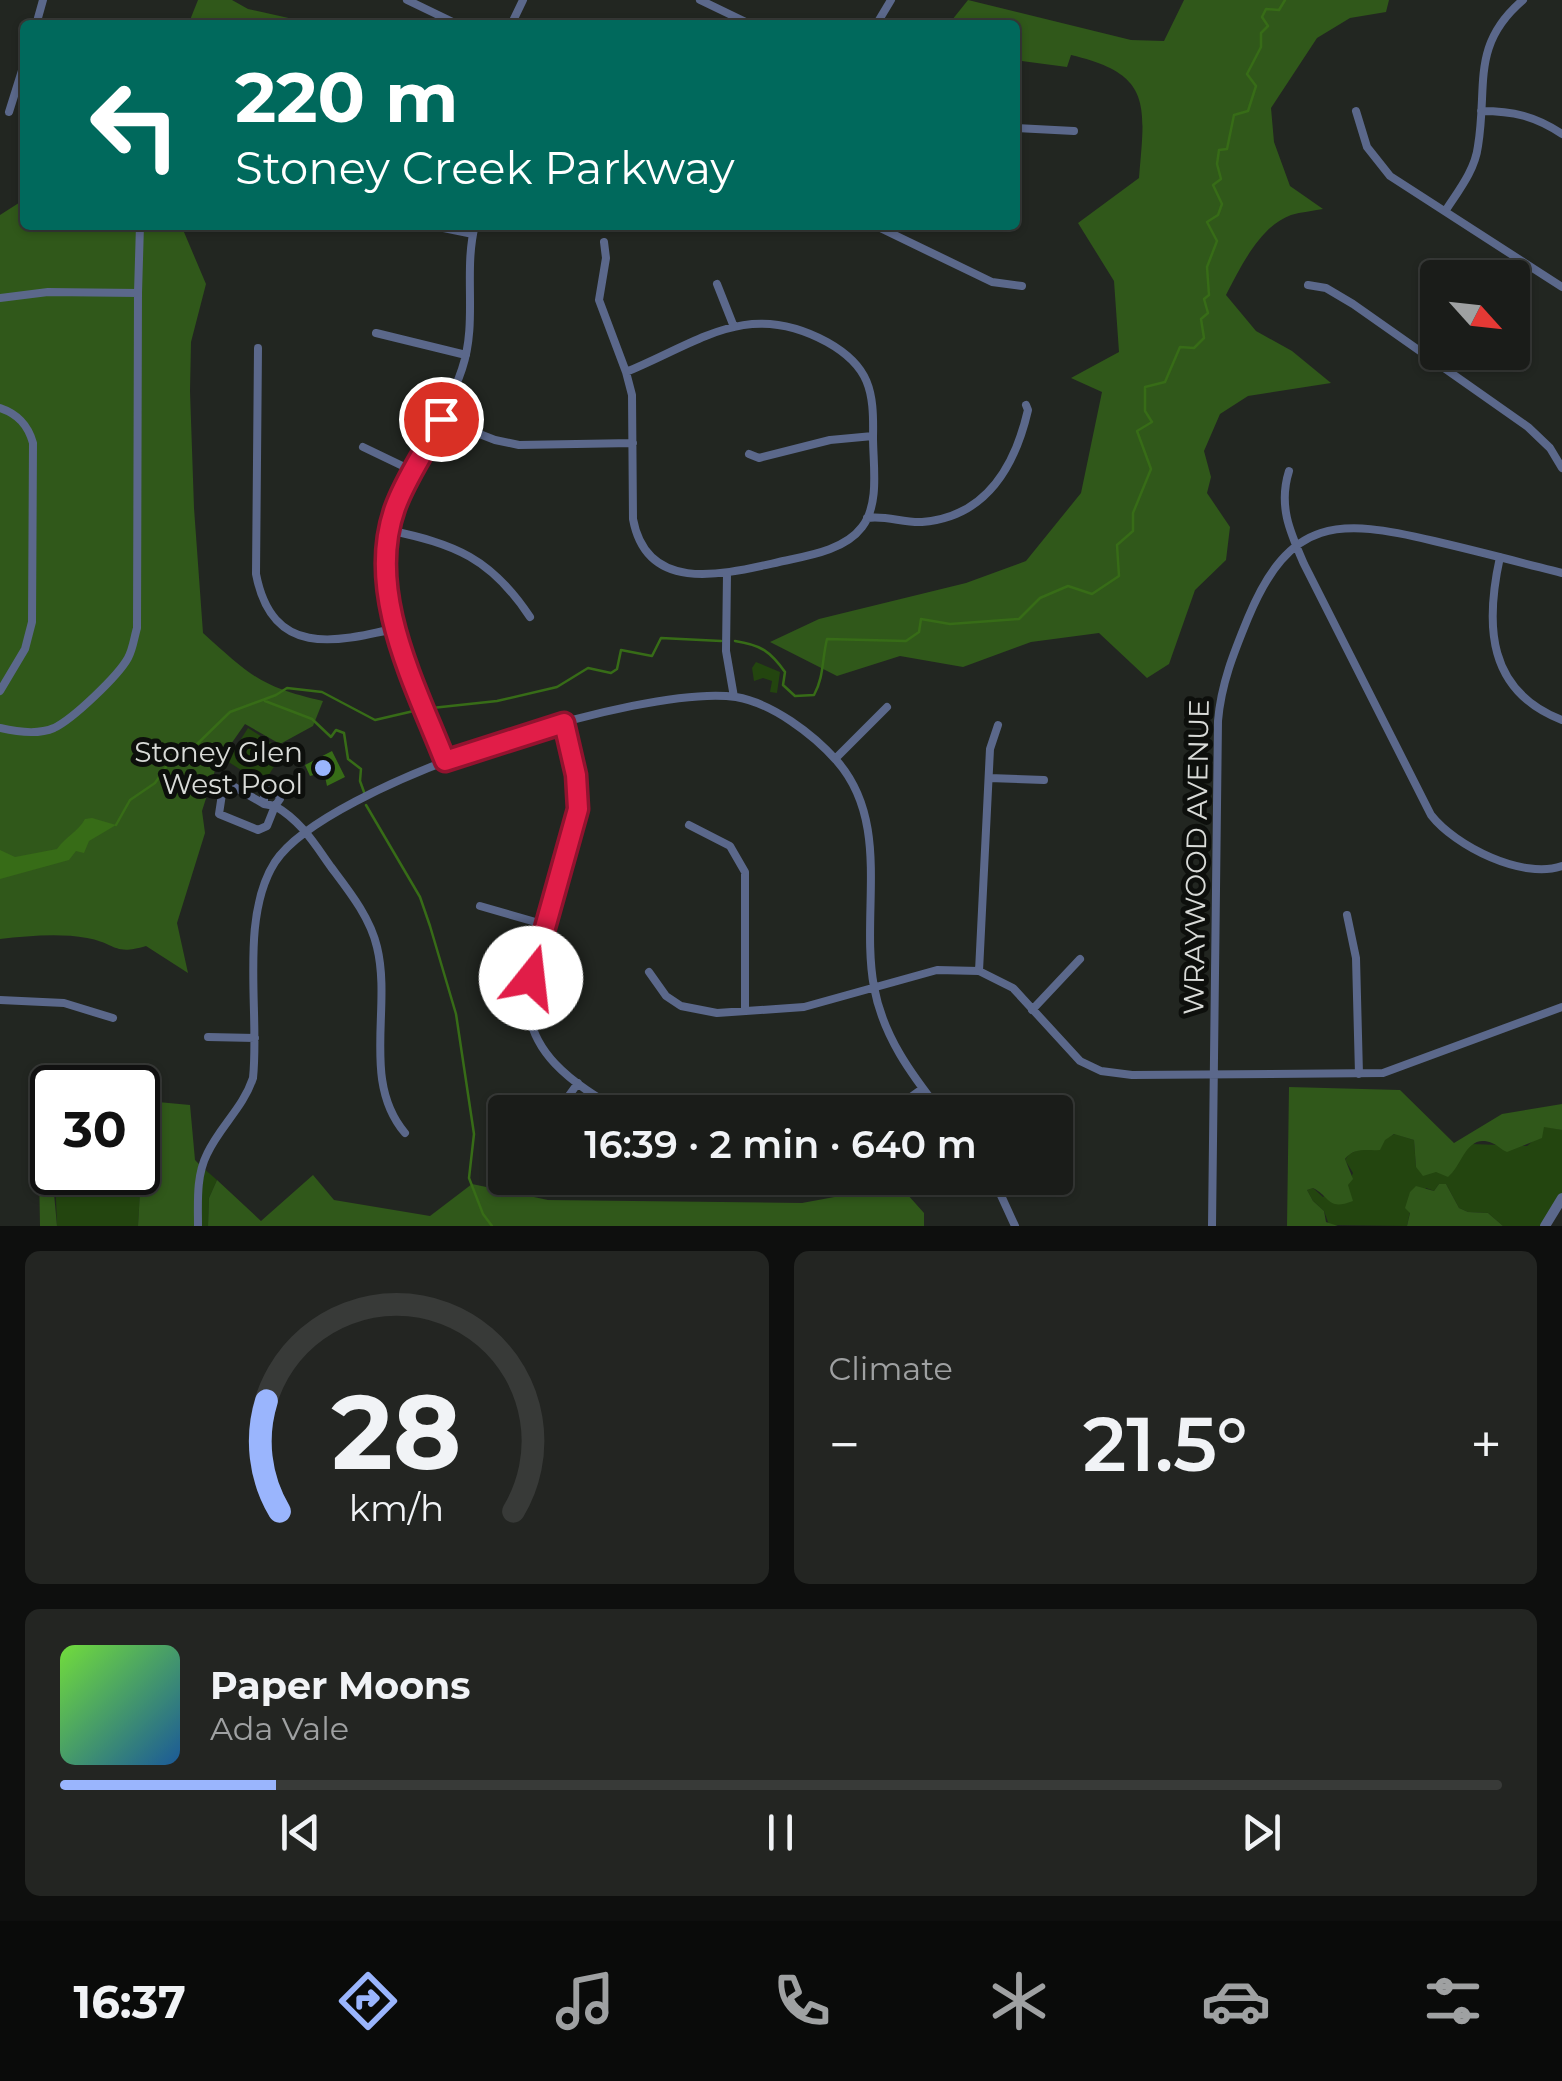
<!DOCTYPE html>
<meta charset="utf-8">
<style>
body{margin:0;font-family:Montserrat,sans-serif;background:#232522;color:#f1f3f6;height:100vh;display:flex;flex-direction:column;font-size:38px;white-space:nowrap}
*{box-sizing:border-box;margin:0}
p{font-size:32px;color:#9fa1a2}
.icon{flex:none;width:55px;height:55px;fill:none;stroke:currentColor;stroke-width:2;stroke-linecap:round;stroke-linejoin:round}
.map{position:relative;height:1226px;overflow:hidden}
.panel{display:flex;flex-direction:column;gap:25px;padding:25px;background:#0e0f0e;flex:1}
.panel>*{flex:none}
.top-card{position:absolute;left:20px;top:20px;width:1000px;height:210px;border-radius:10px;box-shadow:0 2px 8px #0004,0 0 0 2px #383a38;background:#00695c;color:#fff;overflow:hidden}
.needle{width:65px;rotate:117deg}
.tools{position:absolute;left:1420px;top:260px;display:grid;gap:20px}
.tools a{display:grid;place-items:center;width:110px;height:110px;border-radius:10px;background:#1a1c19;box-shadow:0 2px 8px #0004,0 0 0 2px #383a38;font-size:50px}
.speed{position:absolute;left:30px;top:1065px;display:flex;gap:20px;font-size:50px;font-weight:700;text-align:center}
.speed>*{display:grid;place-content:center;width:130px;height:130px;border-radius:50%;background:#1a1c19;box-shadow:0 2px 8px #0004,0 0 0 2px #383a38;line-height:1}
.speed .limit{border:5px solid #111;border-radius:15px;background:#fff;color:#111}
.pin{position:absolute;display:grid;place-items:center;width:85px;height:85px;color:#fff;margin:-42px;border:5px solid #fff;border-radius:50%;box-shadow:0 2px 10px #0007}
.me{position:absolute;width:110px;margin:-55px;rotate:16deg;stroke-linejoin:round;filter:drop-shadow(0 0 8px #0008)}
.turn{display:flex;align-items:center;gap:35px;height:210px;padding:0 50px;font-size:45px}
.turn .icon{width:130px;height:130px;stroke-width:2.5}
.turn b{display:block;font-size:70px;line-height:85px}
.big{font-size:75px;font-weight:600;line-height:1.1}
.panel .tile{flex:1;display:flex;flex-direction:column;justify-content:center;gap:15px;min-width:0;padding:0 35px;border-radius:15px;background:#232522}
.panel .dial{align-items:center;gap:0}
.dial svg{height:260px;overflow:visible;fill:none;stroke:#383a38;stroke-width:7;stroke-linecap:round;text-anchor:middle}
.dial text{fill:#f1f3f6;stroke:none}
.song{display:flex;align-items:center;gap:30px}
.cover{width:120px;height:120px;border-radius:15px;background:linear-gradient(135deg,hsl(100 70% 55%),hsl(210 70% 35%))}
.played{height:10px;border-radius:5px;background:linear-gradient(90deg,#9ab5fd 15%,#383a38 15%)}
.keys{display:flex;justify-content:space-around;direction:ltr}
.heat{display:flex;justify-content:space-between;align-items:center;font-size:55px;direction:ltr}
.panel .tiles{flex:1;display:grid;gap:25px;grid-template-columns:1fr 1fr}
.tile:last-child{grid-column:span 2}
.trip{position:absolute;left:488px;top:1095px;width:585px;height:100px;border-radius:10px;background:#1a1c19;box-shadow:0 2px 8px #0004,0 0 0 2px #383a38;font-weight:600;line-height:100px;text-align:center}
.menu{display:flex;height:160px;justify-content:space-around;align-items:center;background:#0a0b0a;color:#9fa1a2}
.menu .icon{width:70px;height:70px}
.menu .selected{color:#9ab5fd}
.menu b{font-size:45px;color:#f1f3f6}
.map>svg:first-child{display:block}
.green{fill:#23450f}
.forest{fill:#30581a}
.water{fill:#376c17}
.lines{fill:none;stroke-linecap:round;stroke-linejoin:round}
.stream{stroke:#376c17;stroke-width:2.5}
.minor{stroke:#5b688b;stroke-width:8}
.tertiary{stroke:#5b688b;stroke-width:10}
.route-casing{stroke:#92132f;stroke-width:25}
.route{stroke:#e11d48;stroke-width:18}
.poi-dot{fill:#9ab5fd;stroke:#0d0f0c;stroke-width:4}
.labels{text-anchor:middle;stroke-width:10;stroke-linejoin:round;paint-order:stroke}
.poi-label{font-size:28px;fill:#d9dbd8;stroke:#0d0f0c;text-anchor:end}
.street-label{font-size:28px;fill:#d9dbd8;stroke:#0d0f0c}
</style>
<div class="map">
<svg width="1562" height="1226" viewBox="0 0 1562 1226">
<rect width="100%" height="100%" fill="#222621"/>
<path class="green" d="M756 662 780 672 777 693 770 692 772 681 763 678 754 681 752 668Z
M248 728 284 751 263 784 227 761Z
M1543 1126 1562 1130V1201L1545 1226H1503L1488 1213 1468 1212 1459 1208 1446 1184H1439L1434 1191 1426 1188 1410 1212 1407 1226 1329 1225 1324 1211 1313 1201 1307 1190 1313 1188 1323 1197 1348 1184 1353 1173 1345 1160 1349 1154 1395 1134 1414 1140 1416 1167 1466 1149 1472 1144 1527 1146 1542 1133Z
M138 1138 143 1140 138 1226H57L55 1173 138 1172Z
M202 1167 217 1180 209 1198 208 1226H198Z"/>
<path class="forest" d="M198 0H232L248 9 302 21 279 25H188Z
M968 0 1131 40 1164 41 1184 0H1389L1386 12 1350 18 1317 38 1271 108 1274 142 1290 186 1323 209C1313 211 1301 212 1291 215 1260 226 1240 268 1226 295L1256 331 1292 351 1331 383 1248 396 1220 414 1204 451 1211 477 1207 493 1230 527 1226 560 1195 590 1169 664 1147 678 1099 633 1031 642 963 667 900 656 837 676 770 642 819 619 966 583 1026 561 1081 493 1102 392 1071 378 1119 352 1114 281 1078 223 1139 178C1145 105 1153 74 1071 55L1067 67 1015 60V25H948Z
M25 199V225H181L206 284 191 342 190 391 194 508 203 633C250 675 260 687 323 701L313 726 280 744 245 724 217 764 202 811 205 833 177 923 188 973 146 946C113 956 116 943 87 938 59 933 28 936 0 939V215Z
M1289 1087 1400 1090 1454 1143 1502 1114 1562 1104V1130L1544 1127 1542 1138 1507 1152C1501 1150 1498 1145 1492 1143 1466 1133 1463 1165 1448 1177L1436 1172 1423 1176 1416 1167 1414 1140 1394 1134 1385 1140 1380 1150C1367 1151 1354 1147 1345 1159L1353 1179 1348 1185 1353 1201C1327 1211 1331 1197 1313 1188L1307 1190 1313 1201 1324 1211 1326 1222 1338 1226H1287Z
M158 1102 190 1105 195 1160 202 1167 198 1226H138L143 1140 138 1138V1103Z
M52 1107V1172L57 1226H40L38 1112Z
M313 1175 334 1200 430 1216 472 1184 548 1200 802 1203 899 1185 924 1213V1226H208L209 1198 217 1180 261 1221Z
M1439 1184H1446L1459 1208 1468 1212 1488 1213 1503 1226H1407L1410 1213 1405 1208 1410 1192 1416 1186 1434 1191Z"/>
<path class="water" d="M332 751 345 777 327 786 324 772 310 776 305 765Z
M92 818 116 825 89 841 84 853 76 851 69 860 0 879V850L15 857 57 849C66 836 78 832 85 819Z"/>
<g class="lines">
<path class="stream" d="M735 641C761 645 770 651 785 672L783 685 795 696 814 695C824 677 822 659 827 639L906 641 919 632 921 619 950 624 1019 619 1040 598 1068 586 1092 594 1119 576 1117 545 1133 531V513L1151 469 1137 431 1152 422 1145 411V387L1165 382 1180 347 1194 348 1204 338 1201 319 1208 313 1204 299 1209 295 1207 267 1217 241 1207 222 1218 215 1222 204 1213 185 1221 179 1217 164 1219 150 1227 149 1234 115 1248 111 1256 86 1247 74 1261 47V33L1268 26 1262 17 1266 9 1279 10 1285 0
M265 701 312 719 331 737 336 730 344 733 348 759 361 769 360 781 364 792
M432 708 497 701 557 687 588 668 611 673 617 669 621 650 652 656 661 638 721 641
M366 805 420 897 430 926 456 1014 474 1134 469 1178 483 1214 492 1226
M116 825 130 800 155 783 171 760 191 750 230 712 276 695 287 688 322 692 375 720 418 710"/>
<path class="minor" d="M407 0 459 25
M700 0 752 25
M36 25 43 0
M511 25 523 0
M876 25 891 0
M1356 111 1367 147 1390 176 1562 287
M1481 111C1513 111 1535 116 1562 134
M9 112 25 61
M1015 128 1074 131
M1446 210C1459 190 1475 170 1478 146 1488 86 1470 45 1523 0
M429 225 473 234
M874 225 992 282 1022 286
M604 242 606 258 599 300 626 372 632 395 633 519C647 595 725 574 779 562 806 556 844 551 862 527 880 504 873 465 873 437 874 391 870 366 827 342 748 299 701 341 626 372
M717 284 734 327
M1308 285 1326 288 1353 304 1528 427 1550 448 1562 468
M138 293 140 225
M0 298 48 292 138 293 137 628C134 638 133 649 128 658 118 676 73 719 54 728 38 735 17 732 0 728
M376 333 466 355
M258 348 256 574C272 657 334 643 397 628
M0 408C18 414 28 425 33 443L32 622 25 649 0 691
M441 419 495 440 519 445 633 443
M363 447 413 471
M749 454 759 458 830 440 873 436
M1289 471C1278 506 1290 532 1304 564L1431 815C1455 846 1523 880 1562 866
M867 518C886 515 903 523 922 522 986 517 1015 466 1028 410L1026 405
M388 530C455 544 491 558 530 617
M1500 557C1485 625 1487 691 1562 720
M727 574 726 651 734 697
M565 723 576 775 578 809 528 990C523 1052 574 1084 622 1112
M835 759 887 707
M445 761C415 683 363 590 396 506 414 458 446 417 462 369 478 322 463 272 475 225
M989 778 1044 780
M264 804 224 781 219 814 258 830 267 826 275 806 264 804V793L268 790 277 791 280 799 275 806C301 821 314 843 331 867 349 891 370 917 377 947 392 1008 361 1081 405 1133
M689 825 730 846 745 872V1011
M480 906 546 925
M1347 915 1356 958 1359 1074
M979 971 990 749 998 725
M649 972 666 996 681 1006 717 1013 804 1007 937 970 979 971 1013 988 1080 1061 1101 1071 1132 1075 1383 1073 1562 1007
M0 1000 64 1003 113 1018
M1032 1010 1080 959
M208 1037 255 1038
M557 1112 578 1083
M890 1112 922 1089
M993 1178 1015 1226
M198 1226C198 1202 196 1176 207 1154 220 1126 243 1108 253 1078 260 1013 239 918 275 862 326 784 644 683 736 697 772 703 813 734 837 761 892 824 860 912 874 987 883 1036 911 1074 941 1112
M1212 1226 1218 721C1221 684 1234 652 1248 618 1290 517 1338 518 1434 541 1477 551 1519 562 1562 573"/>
<path class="tertiary" d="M1545 1226 1562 1198"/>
</g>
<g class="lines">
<g class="route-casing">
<path id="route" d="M441 419C427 449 406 477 395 508 365 592 415 684 445 761L564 723 576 775 578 809 531 978"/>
</g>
<use href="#route" class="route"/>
</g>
<circle class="poi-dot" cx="323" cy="768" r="10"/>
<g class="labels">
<g class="poi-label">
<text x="303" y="762">Stoney Glen<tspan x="303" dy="32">West Pool</tspan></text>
</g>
<g class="street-label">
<text transform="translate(1196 857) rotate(-89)" y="10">WRAYWOOD AVENUE</text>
</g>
</g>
</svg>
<div class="tools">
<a><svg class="needle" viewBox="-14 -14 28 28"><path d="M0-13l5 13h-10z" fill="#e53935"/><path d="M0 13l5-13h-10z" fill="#9fa1a2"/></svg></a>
</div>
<div class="speed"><div class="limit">30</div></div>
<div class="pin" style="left:441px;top:419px;background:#d93025"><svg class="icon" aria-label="arrive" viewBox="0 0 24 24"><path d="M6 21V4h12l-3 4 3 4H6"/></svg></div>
<svg class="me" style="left:531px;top:978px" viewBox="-20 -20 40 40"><circle r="19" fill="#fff"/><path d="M0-13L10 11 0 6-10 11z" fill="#e11d48"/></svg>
<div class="trip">16:39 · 2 min · 640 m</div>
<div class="top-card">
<div class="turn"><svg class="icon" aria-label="left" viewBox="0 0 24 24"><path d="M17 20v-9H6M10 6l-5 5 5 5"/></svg><div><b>220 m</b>Stoney Creek Parkway</div></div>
</div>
</div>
<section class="panel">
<div class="tiles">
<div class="tile dial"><svg viewBox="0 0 100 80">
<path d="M14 69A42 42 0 1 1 86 69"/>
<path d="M14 69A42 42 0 0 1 10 35" stroke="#9ab5fd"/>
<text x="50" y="56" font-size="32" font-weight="700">28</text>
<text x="50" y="72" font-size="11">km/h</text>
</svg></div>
<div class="tile"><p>Climate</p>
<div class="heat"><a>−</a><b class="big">21.5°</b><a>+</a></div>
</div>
<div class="tile">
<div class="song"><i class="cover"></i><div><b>Paper Moons</b><p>Ada Vale</p></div></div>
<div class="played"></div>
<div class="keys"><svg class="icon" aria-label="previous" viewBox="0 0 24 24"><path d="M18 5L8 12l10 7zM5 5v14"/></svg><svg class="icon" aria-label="pause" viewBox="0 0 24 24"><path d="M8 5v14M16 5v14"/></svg><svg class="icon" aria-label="next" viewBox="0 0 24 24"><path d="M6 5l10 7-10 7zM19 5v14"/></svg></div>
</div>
</div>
</section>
<nav class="menu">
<b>16:37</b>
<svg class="icon selected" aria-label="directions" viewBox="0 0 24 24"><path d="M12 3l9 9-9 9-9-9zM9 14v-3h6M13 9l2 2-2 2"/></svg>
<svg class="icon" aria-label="music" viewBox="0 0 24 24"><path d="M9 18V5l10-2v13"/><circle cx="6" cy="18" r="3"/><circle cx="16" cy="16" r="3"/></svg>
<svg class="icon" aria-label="phone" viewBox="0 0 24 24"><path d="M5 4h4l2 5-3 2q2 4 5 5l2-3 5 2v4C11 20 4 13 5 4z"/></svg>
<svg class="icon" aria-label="climate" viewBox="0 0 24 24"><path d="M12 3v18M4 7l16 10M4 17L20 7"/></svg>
<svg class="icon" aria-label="car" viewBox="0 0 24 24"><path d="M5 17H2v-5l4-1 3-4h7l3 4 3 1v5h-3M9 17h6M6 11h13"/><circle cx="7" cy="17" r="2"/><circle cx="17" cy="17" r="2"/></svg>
<svg class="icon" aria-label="filters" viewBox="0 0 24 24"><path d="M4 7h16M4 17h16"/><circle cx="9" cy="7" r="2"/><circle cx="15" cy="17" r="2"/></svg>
</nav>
